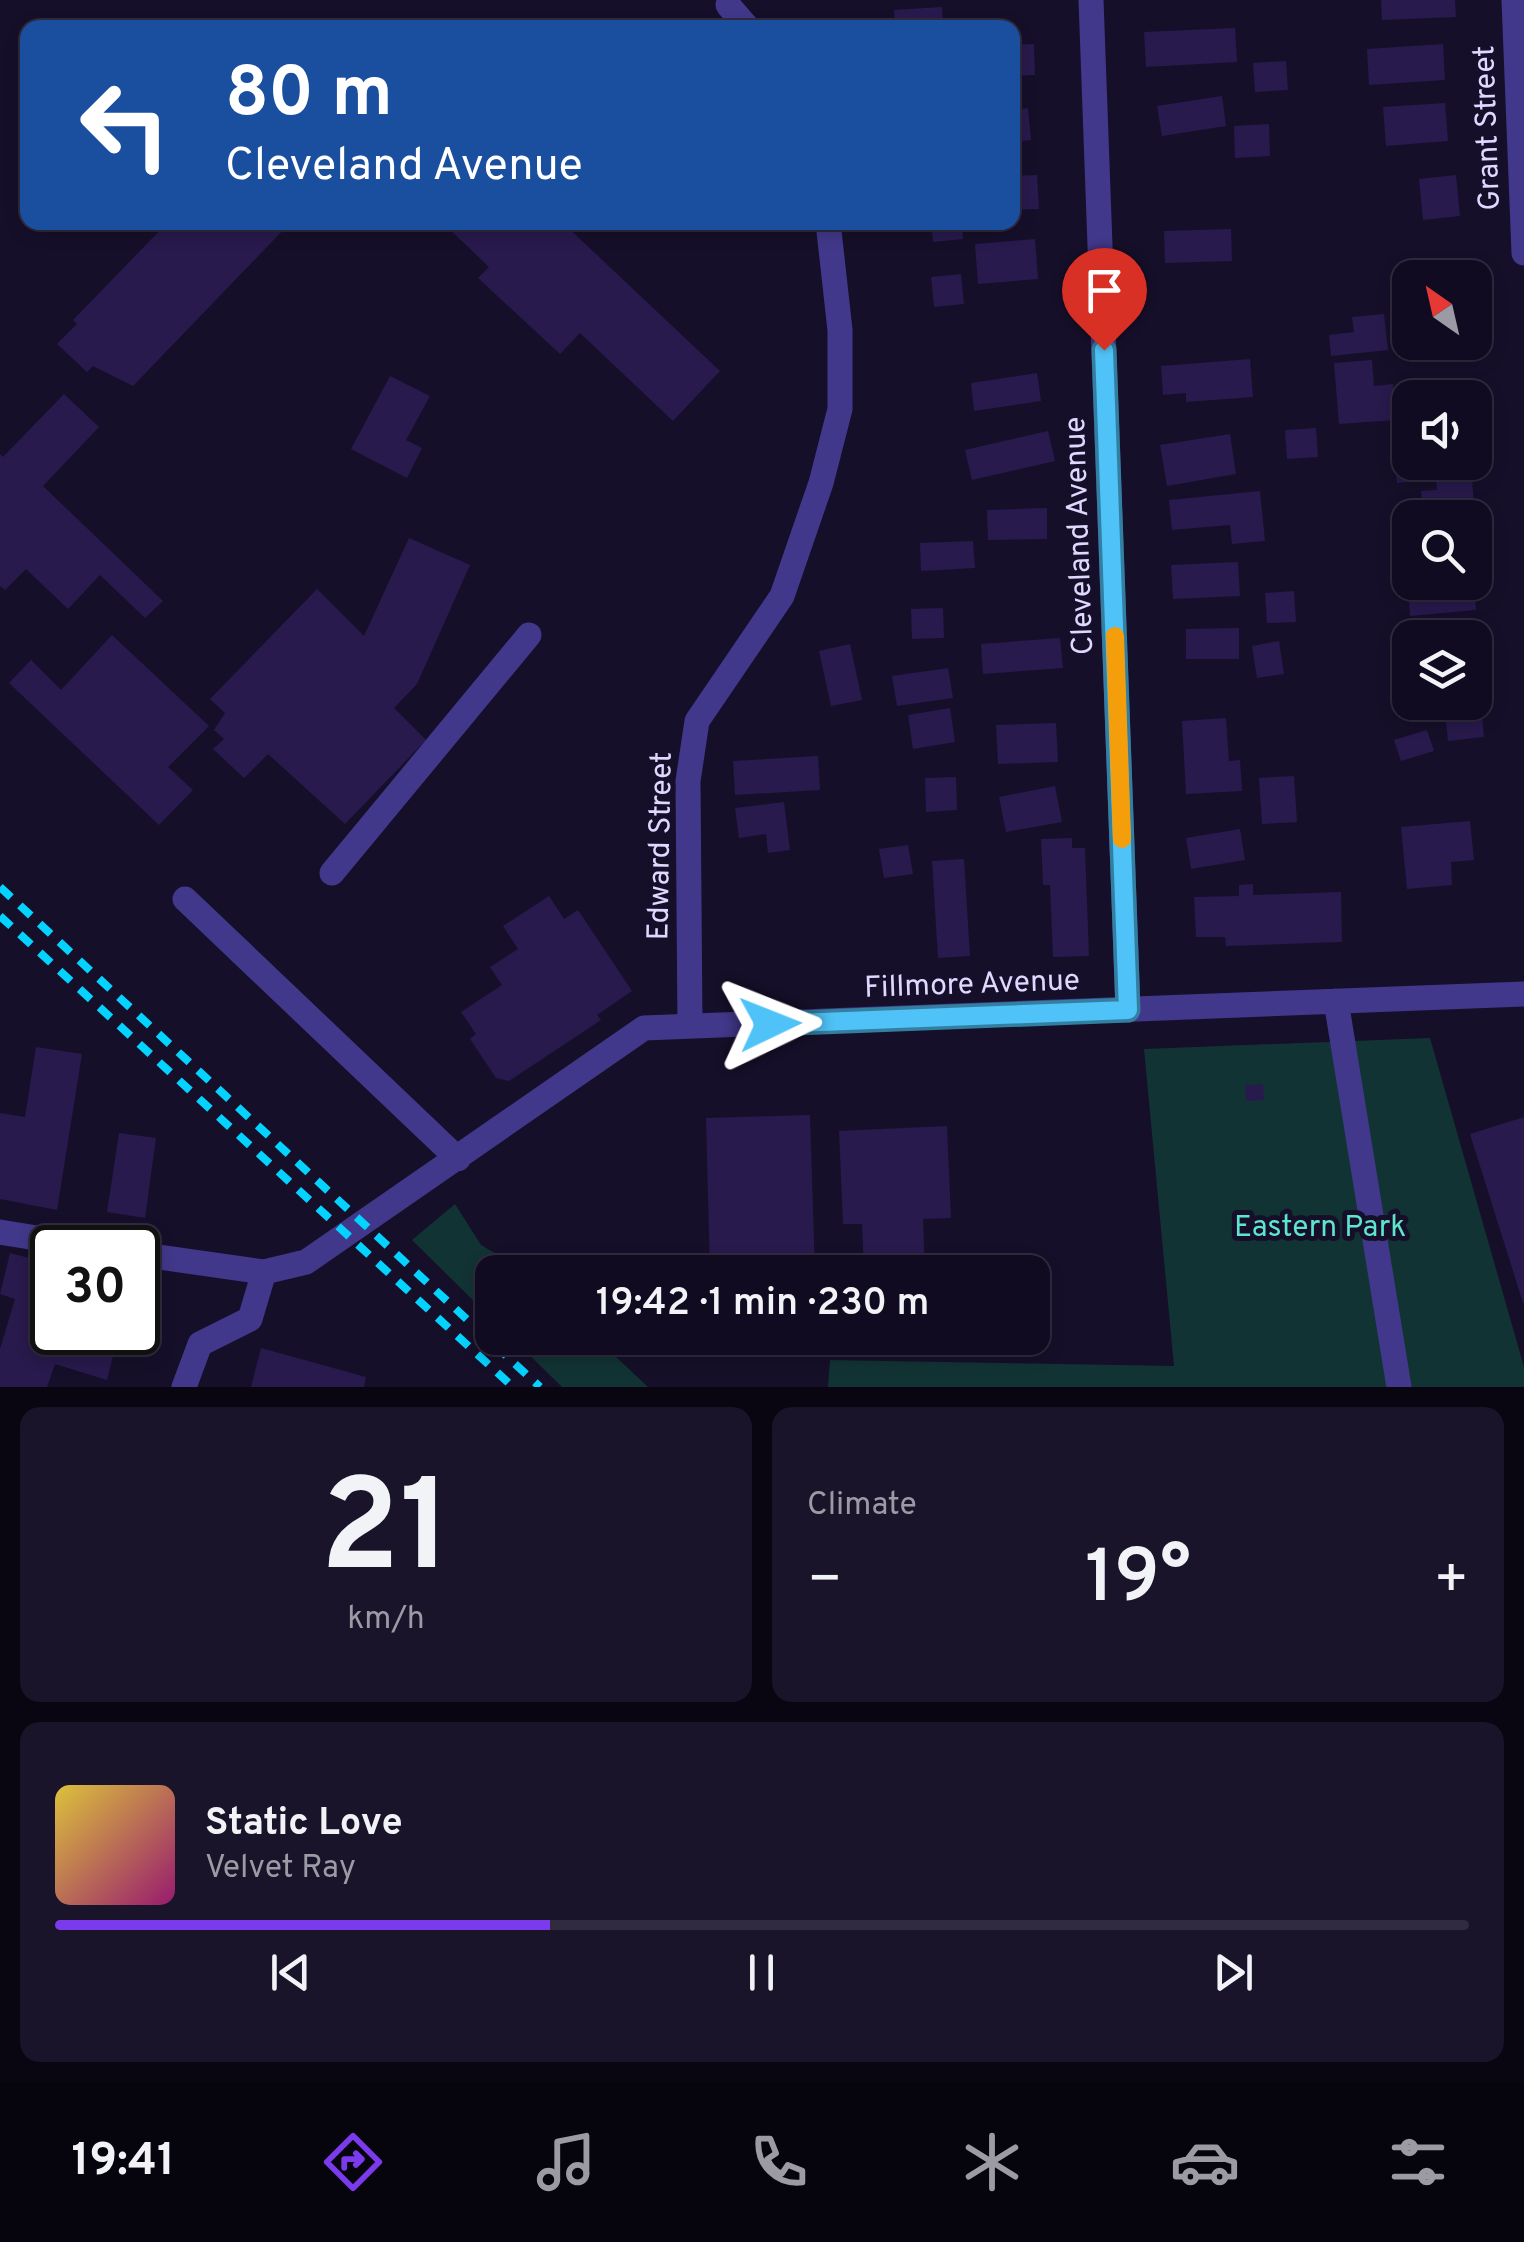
<!DOCTYPE html>
<meta charset="utf-8">
<style>
body{margin:0;font-family:Overpass,sans-serif;background:#191429;color:#f1f3f6;height:100vh;display:flex;flex-direction:column;font-size:38px;white-space:nowrap}
*{box-sizing:border-box;margin:0}
p{font-size:32px;color:#9c9ba5}
.icon{flex:none;width:55px;height:55px;fill:none;stroke:currentColor;stroke-width:2;stroke-linecap:round;stroke-linejoin:round}
.map{position:relative;height:1387px;overflow:hidden}
.details{display:flex;flex-direction:column;gap:20px;padding:20px;background:#090612;flex:1}
.details>*{flex:none}
.banner{position:absolute;left:20px;top:20px;width:1000px;height:210px;border-radius:20px;box-shadow:0 5px 15px #0003,0 0 0 2px #302b3e;background:#1a4fa0;color:#fff;overflow:hidden}
.needle{width:65px;rotate:326deg}
.fabs{position:absolute;left:1392px;top:260px;display:grid;gap:20px}
.fabs a{display:grid;place-items:center;width:100px;height:100px;border-radius:20px;background:#100b20;box-shadow:0 5px 15px #0003,0 0 0 2px #302b3e;font-size:50px}
.speed{position:absolute;left:30px;top:1225px;display:flex;gap:20px;font-size:50px;font-weight:700;text-align:center}
.speed>*{display:grid;place-content:center;width:130px;height:130px;border-radius:50%;background:#100b20;box-shadow:0 5px 15px #0003,0 0 0 2px #302b3e;line-height:1}
.speed .limit{border:5px solid #111;border-radius:15px;background:#fff;color:#111}
.pin{position:absolute;display:grid;place-items:center;width:85px;height:85px;color:#fff;margin:-102px -42px;border-radius:50% 50% 50% 0;rotate:-45deg;box-shadow:0 0 10px #0007}
.pin .icon{rotate:45deg}
.me{position:absolute;width:110px;margin:-55px;rotate:88deg;stroke-linejoin:round;filter:drop-shadow(0 0 8px #0008)}
.turn{display:flex;align-items:center;gap:35px;height:210px;padding:0 40px;font-size:45px}
.turn .icon{width:130px;height:130px;stroke-width:2.5}
.turn b{display:block;font-size:70px;line-height:85px}
.big{font-size:75px;font-weight:600;line-height:1.1}
.details .tile{flex:1;display:flex;flex-direction:column;justify-content:center;gap:15px;min-width:0;padding:0 35px;border-radius:20px;background:#191429}
.details .dial{align-items:center;gap:0}
.dial b{font-size:130px;line-height:1}
.song{display:flex;align-items:center;gap:30px}
.cover{width:120px;height:120px;border-radius:15px;background:linear-gradient(135deg,hsl(50 70% 55%),hsl(320 70% 35%))}
.played{height:10px;border-radius:5px;background:linear-gradient(90deg,#7c3aed 35%,#302b3e 35%)}
.keys{display:flex;justify-content:space-around;direction:ltr}
.heat{display:flex;justify-content:space-between;align-items:center;font-size:55px;direction:ltr}
.details .tiles{flex:1;display:grid;gap:20px;grid-template-columns:1fr 1fr}
.tile:last-child{grid-column:span 2}
.trip{position:absolute;left:475px;top:1255px;width:575px;height:100px;border-radius:20px;background:#100b20;box-shadow:0 5px 15px #0003,0 0 0 2px #302b3e;font-weight:600;line-height:100px;text-align:center}
.dock{display:flex;height:160px;justify-content:space-around;align-items:center;background:#06040d;color:#9c9ba5}
.dock .icon{width:70px;height:70px}
.dock .active{color:#7c3aed}
.dock b{font-size:45px;color:#f1f3f6}
.map>svg:first-child{display:block}
.green{fill:#123334}
.building{fill:#281a4c}
.lines{fill:none;stroke-linecap:round;stroke-linejoin:round}
.minor{stroke:#42388b;stroke-width:25}
.rail{stroke:#04d2ff;stroke-width:8;stroke-dasharray:15 12;stroke-linecap:butt}
.route-casing{stroke:#337fa1;stroke-width:25}
.route{stroke:#4fc3f7;stroke-width:18}
.slow{stroke:#f59e0b;stroke-width:18}
.labels{text-anchor:middle;stroke-width:10;stroke-linejoin:round;paint-order:stroke}
.street-label{font-size:30px;fill:#e0d8ff;stroke:#160f2a}
.park-label{font-size:30px;fill:#5ee5cf;stroke:#160f2a}
</style>
<div class="map">
<svg width="1524" height="1387" viewBox="0 0 1524 1387">
<rect width="100%" height="100%" fill="#160f2a"/>
<path class="green" d="M1430 1038 1524 1367V1387H828L830 1360 1174 1366 1144 1049Z
M455 1204 481 1245 527 1272H492V1319L412 1240Z
M512 1338H596L648 1387H562Z"/>
<path class="building" d="M1381 0H1455L1456 17 1382 20Z
M942 7 943 28H895L894 10Z
M1235 28 1237 62 1146 67 1144 32Z
M1034 44 1035 75 1012 76V45Z
M1443 44 1445 80 1369 85 1367 49Z
M1286 61 1288 90 1255 92 1253 63Z
M1222 96 1226 126 1162 136 1157 106Z
M1445 103 1448 141 1386 146 1383 107Z
M1028 108 1031 140 1012 142V110Z
M1269 124 1270 156 1235 158 1234 126Z
M1037 175 1039 209 1012 210V176Z
M1456 175 1460 216 1423 220 1419 179Z
M168 222H291L133 386 93 366 87 372 57 344 77 324 73 320Z
M442 222H562L720 371 673 421 580 333 560 354 478 278 489 267Z
M931 222H962L963 239 933 242Z
M1231 229 1232 261 1165 263 1164 231Z
M1035 239 1038 279 978 284 975 244Z
M961 274 964 304 934 307 931 277Z
M1384 314 1388 350 1331 356 1329 335 1354 332 1352 317Z
M1250 359 1253 397 1186 402V393L1163 395 1161 366Z
M1372 360 1374 386 1393 384 1396 420 1339 424 1334 363Z
M1037 373 1041 401 974 411 971 383Z
M390 376 430 396 406 440 422 448 407 478 351 449Z
M64 394 99 427 43 486 163 601 145 618 100 575 68 609 26 569 5 590 0 586V454L3 457Z
M1316 428 1318 457 1287 459 1285 430Z
M1048 431 1055 461 972 480 965 450Z
M1230 434 1236 474 1167 486 1160 445Z
M1410 459V462H1426L1427 480 1397 483 1395 460Z
M1472 479 1475 518H1423L1421 491 1437 490 1436 481Z
M1260 491 1265 541 1232 544 1230 525 1172 530 1169 500Z
M1047 508V539L988 540 987 510Z
M409 538 470 565 417 684 394 708 426 740 345 824 268 754 244 778 213 749 224 739 214 730 225 713 210 699 317 589 364 636Z
M973 541 975 568 921 571 920 543Z
M1238 562 1240 596 1173 599 1171 565Z
M1408 582H1474L1476 610 1410 616Z
M1294 591 1296 622 1267 623 1265 593Z
M943 608 944 638 912 639 911 609Z
M1475 624 1476 638H1408L1407 631Z
M1239 628V659H1186V629Z
M112 635 209 726 168 767 193 790 159 825 9 683 31 660 61 690Z
M1060 638 1063 668 983 674 981 644Z
M1279 641 1284 674 1257 678 1252 646Z
M850 644 862 700 831 706 819 651Z
M948 668 953 698 897 706 892 676Z
M1475 693H1480L1484 737 1448 741 1444 702H1475Z
M950 708 955 742 913 749 908 715Z
M1226 718 1229 761 1240 760 1242 791 1186 794 1182 721Z
M1056 723 1058 762 998 764 996 725Z
M1427 730 1434 751 1401 761 1394 740Z
M818 756 820 790 735 795 733 761Z
M1294 776 1297 822 1262 824 1259 778Z
M956 777 957 810 926 812 925 778Z
M1055 786 1062 822 1006 832 999 797Z
M784 802 790 850 768 853 766 834 739 838 735 808Z
M1470 821 1474 860 1451 862 1452 885 1407 889 1401 827Z
M1240 829 1245 860 1191 869 1186 838Z
M1072 838V848H1085L1089 956 1053 957 1050 885H1043L1041 839Z
M908 845 913 874 884 878 879 849Z
M964 859 970 956 938 958 932 861Z
M1253 884V895L1341 892 1342 942 1226 946 1225 937H1196L1194 897 1239 896V885Z
M549 896 564 919 578 910 632 991 597 1015 601 1020 509 1081 496 1078 470 1039 476 1034 461 1012 502 985 490 967 518 949 503 926Z
M36 1047 82 1054 57 1210 0 1199V1113L25 1117Z
M1263 1084 1264 1100 1246 1101 1245 1085Z
M810 1115 815 1272H710L706 1118Z
M1524 1117V1303H1523L1470 1134Z
M947 1126 951 1218 923 1219 925 1272H864L862 1224H843L839 1131Z
M119 1133 156 1138 145 1218 107 1212Z
M10 1253 52 1264V1332H119L107 1380 55 1364 47 1387H0V1349L15 1299 0 1294Z
M712 1338H816L817 1344 712 1346Z
M261 1348 366 1377 364 1387H251Z"/>
<g class="lines">
<path class="minor" d="M1091 0 1128 1010
M1514 0 1524 253
M728 5 748 28
M332 873 529 635
M185 899 458 1159
M1336 1001 1399 1387
M690 1026 688 781 697 721 782 596 821 483 840 409V330L828 222
M0 1232 98 1248
M138 1254 264 1272 306 1262 644 1028 1524 994
M184 1387 200 1344 250 1319 264 1272"/>
<path class="rail" d="M0 887 540 1387
M0 916 513 1387"/>
</g>
<g class="lines">
<g class="route-casing">
<path id="route" d="M770 1024 1128 1010 1104 350"/>
</g>
<use href="#route" class="route"/>
<path class="slow" d="M1115 636 1122 839"/>
</g>
<g class="labels">
<g class="street-label">
<text transform="translate(1486 128) rotate(-92)" y="10">Grant Street</text>
<text transform="translate(1078 536) rotate(-92)" y="10">Cleveland Avenue</text>
<text transform="translate(659 846) rotate(-89)" y="10">Edward Street</text>
<text transform="translate(972 983) rotate(-2)" y="10">Fillmore Avenue</text>
</g>
<g class="park-label">
<text x="1320" y="1236">Eastern Park</text>
</g>
</g>
</svg>
<div class="fabs">
<a><svg class="needle" viewBox="-14 -14 28 28"><path d="M0-13l5 13h-10z" fill="#e53935"/><path d="M0 13l5-13h-10z" fill="#9c9ba5"/></svg></a>
<a><svg class="icon" aria-label="sound" viewBox="0 0 24 24"><path d="M4 9h4l5-4v14l-5-4H4zM17 9q2 3 0 6"/></svg></a>
<a><svg class="icon" aria-label="search" viewBox="0 0 24 24"><circle cx="10" cy="10" r="6"/><path d="M15 15l6 6"/></svg></a>
<a><svg class="icon" aria-label="layers" viewBox="0 0 24 24"><path d="M12 4l9 5-9 5-9-5zM3 14l9 5 9-5"/></svg></a>
</div>
<div class="speed"><div class="limit">30</div></div>
<div class="pin" style="left:1104px;top:350px;background:#d93025"><svg class="icon" aria-label="arrive" viewBox="0 0 24 24"><path d="M6 21V4h12l-3 4 3 4H6"/></svg></div>
<svg class="me" style="left:770px;top:1024px" viewBox="-20 -20 40 40"><path d="M0-17L14 15 0 8-14 15z" fill="#4fc3f7" stroke="#fff" stroke-width="4"/></svg>
<div class="trip">19:42 · 1 min · 230 m</div>
<div class="banner">
<div class="turn"><svg class="icon" aria-label="left" viewBox="0 0 24 24"><path d="M17 20v-9H6M10 6l-5 5 5 5"/></svg><div><b>80 m</b>Cleveland Avenue</div></div>
</div>
</div>
<section class="details">
<div class="tiles">
<div class="tile dial"><b>21</b><p>km/h</p></div>
<div class="tile"><p>Climate</p>
<div class="heat"><a>−</a><b class="big">19°</b><a>+</a></div>
</div>
<div class="tile">
<div class="song"><i class="cover"></i><div><b>Static Love</b><p>Velvet Ray</p></div></div>
<div class="played"></div>
<div class="keys"><svg class="icon" aria-label="previous" viewBox="0 0 24 24"><path d="M18 5L8 12l10 7zM5 5v14"/></svg><svg class="icon" aria-label="pause" viewBox="0 0 24 24"><path d="M8 5v14M16 5v14"/></svg><svg class="icon" aria-label="next" viewBox="0 0 24 24"><path d="M6 5l10 7-10 7zM19 5v14"/></svg></div>
</div>
</div>
</section>
<nav class="dock">
<b>19:41</b>
<svg class="icon active" aria-label="directions" viewBox="0 0 24 24"><path d="M12 3l9 9-9 9-9-9zM9 14v-3h6M13 9l2 2-2 2"/></svg>
<svg class="icon" aria-label="music" viewBox="0 0 24 24"><path d="M9 18V5l10-2v13"/><circle cx="6" cy="18" r="3"/><circle cx="16" cy="16" r="3"/></svg>
<svg class="icon" aria-label="phone" viewBox="0 0 24 24"><path d="M5 4h4l2 5-3 2q2 4 5 5l2-3 5 2v4C11 20 4 13 5 4z"/></svg>
<svg class="icon" aria-label="climate" viewBox="0 0 24 24"><path d="M12 3v18M4 7l16 10M4 17L20 7"/></svg>
<svg class="icon" aria-label="car" viewBox="0 0 24 24"><path d="M5 17H2v-5l4-1 3-4h7l3 4 3 1v5h-3M9 17h6M6 11h13"/><circle cx="7" cy="17" r="2"/><circle cx="17" cy="17" r="2"/></svg>
<svg class="icon" aria-label="filters" viewBox="0 0 24 24"><path d="M4 7h16M4 17h16"/><circle cx="9" cy="7" r="2"/><circle cx="15" cy="17" r="2"/></svg>
</nav>
